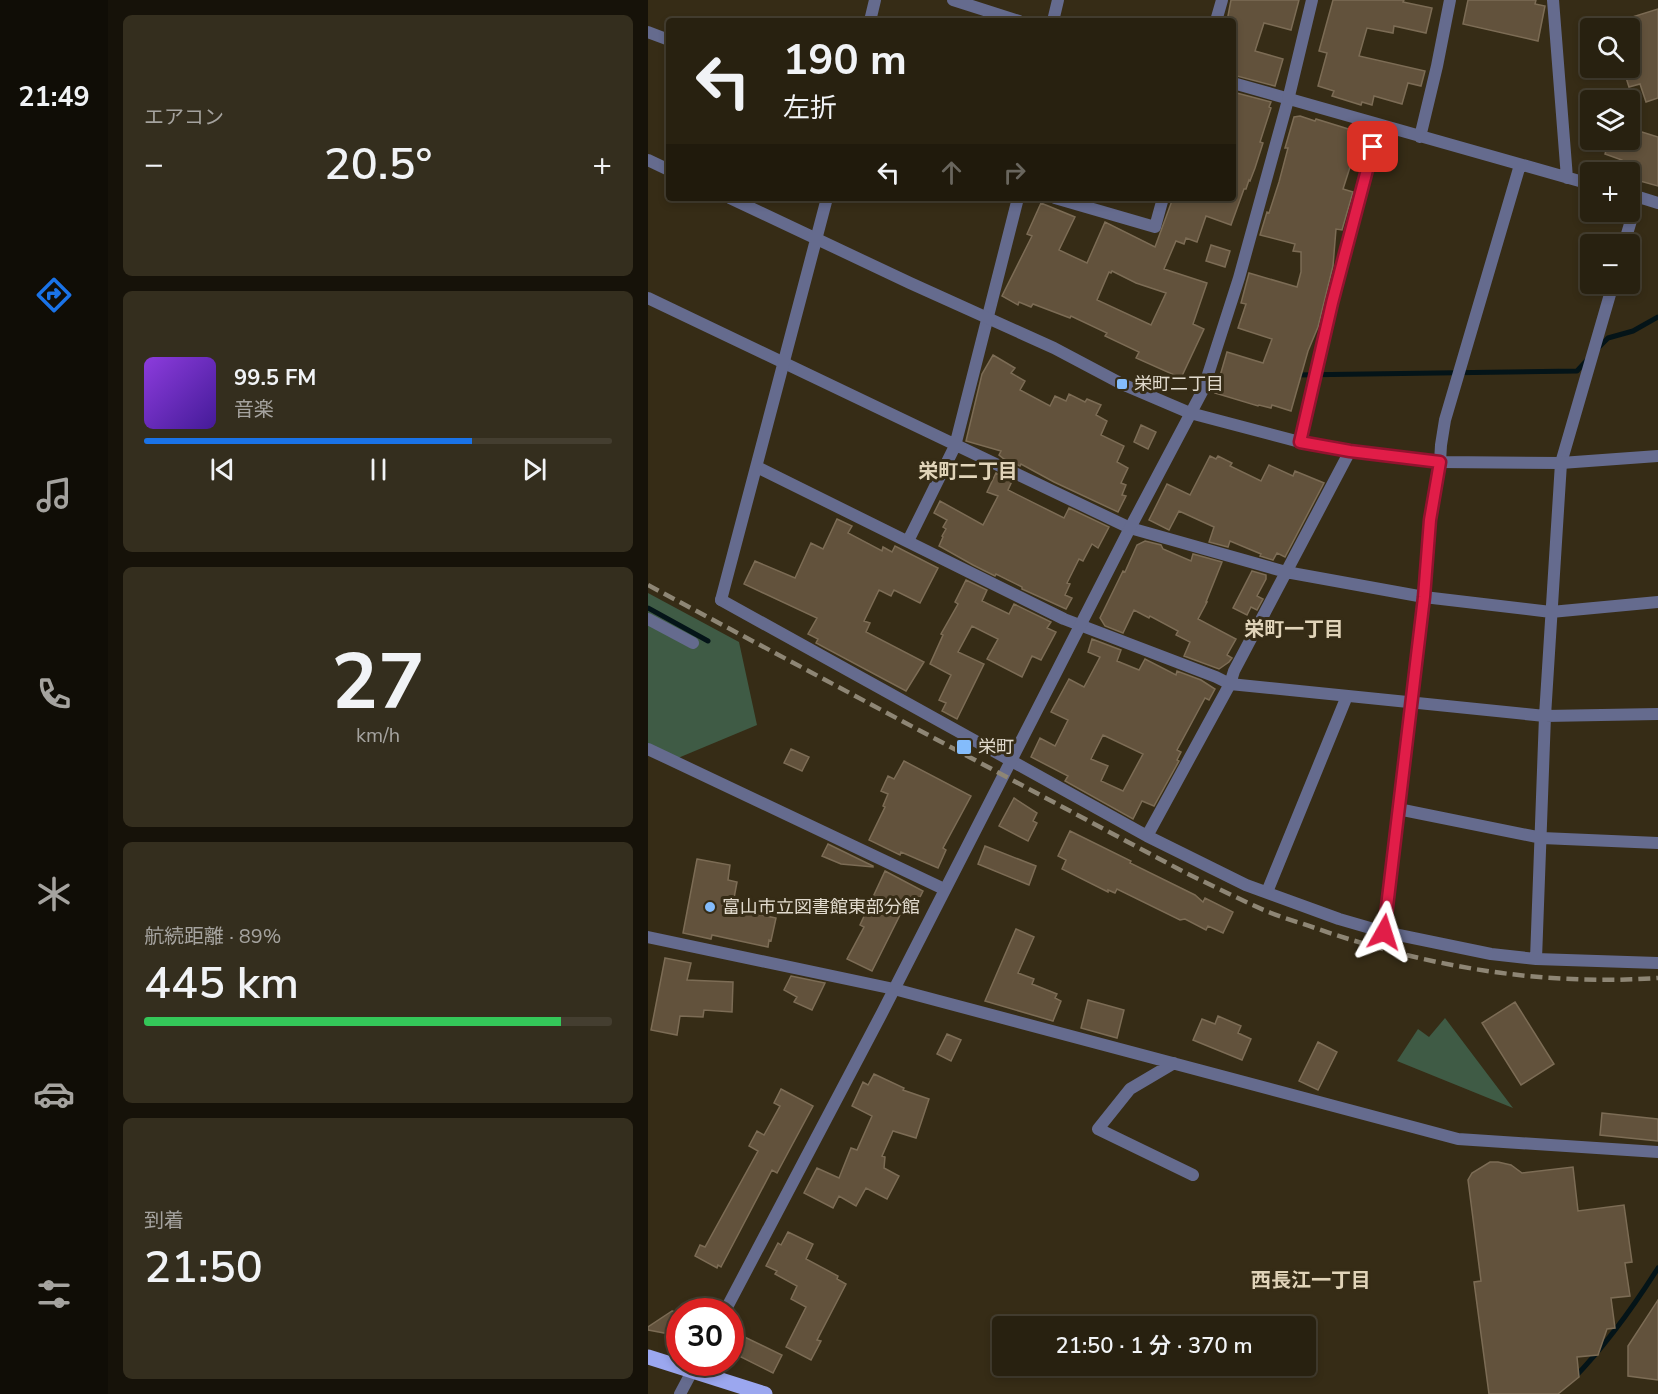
<!DOCTYPE html>
<html lang="ja">
<meta charset="utf-8">
<style>
body{margin:0;font-family:"Nunito Sans","Noto Sans JP",sans-serif;background:#342e1e;color:#f1f3f6;height:100vh;display:flex;flex-direction:column;font-size:22px;white-space:nowrap}
*{box-sizing:border-box;margin:0}
p{font-size:20px;color:#a5a39f}
.icon{flex:none;width:33px;height:33px;fill:none;stroke:currentColor;stroke-width:2;stroke-linecap:round;stroke-linejoin:round}
.map{position:relative;flex:1;overflow:hidden}
.sheet{display:flex;flex-direction:column;gap:15px;padding:15px;background:#161209;width:540px}
.sheet>*{flex:none}
.top-card{position:absolute;left:18px;top:18px;width:570px;height:183px;border-radius:6px;box-shadow:0 3px 9px #0003,0 0 0 2px #443e30;background:#282110;color:#f1f3f6;overflow:hidden}
.buttons{position:absolute;left:932px;top:18px;display:grid;gap:12px}
.buttons a{display:grid;place-items:center;width:60px;height:60px;border-radius:6px;background:#282110;box-shadow:0 3px 9px #0003,0 0 0 2px #443e30;font-size:30px}
.speed{position:absolute;left:18px;top:1298px;display:flex;gap:12px;font-size:30px;font-weight:700;text-align:center}
.speed>*{display:grid;place-content:center;width:78px;height:78px;border-radius:50%;background:#282110;box-shadow:0 3px 9px #0003,0 0 0 2px #443e30;line-height:1}
.speed .limit{border:9px solid #d22;background:#fff;color:#111}
.pin{position:absolute;display:grid;place-items:center;width:51px;height:51px;color:#fff;margin:-26px;border-radius:12px;box-shadow:0 3px 9px #0006}
.me{position:absolute;width:66px;margin:-33px;rotate:6deg;stroke-linejoin:round;filter:drop-shadow(0 0 4px #0008)}
.turn{display:flex;align-items:center;gap:21px;height:126px;padding:0 18px;font-size:27px}
.turn .icon{width:78px;height:78px;stroke-width:2.5}
.turn b{display:block;font-size:42px;line-height:51px}
.lanes{display:flex;align-items:center;height:57px;padding:0 18px;background:#0003;justify-content:center;gap:30px;direction:ltr}
.lanes .off{opacity:.35}
.big{font-size:45px;font-weight:600;line-height:1.1}
.sheet .tile{flex:1;display:flex;flex-direction:column;justify-content:center;gap:9px;min-width:0;padding:0 21px;border-radius:9px;background:#342e1e}
.sheet .dial{align-items:center;gap:0}
.dial b{font-size:78px;line-height:1}
.song{display:flex;align-items:center;gap:18px}
.cover{width:72px;height:72px;border-radius:9px;background:linear-gradient(135deg,hsl(270 70% 55%),hsl(260 70% 35%))}
.played{height:6px;border-radius:3px;background:linear-gradient(90deg,#1a73e8 70%,#443e30 70%)}
.keys{display:flex;justify-content:space-around;direction:ltr}
.heat{display:flex;justify-content:space-between;align-items:center;font-size:33px;direction:ltr}
.charge{height:9px;border-radius:4px;background:linear-gradient(90deg,#34c759 89%,#443e30 0)}
.trip{position:absolute;left:344px;top:1316px;width:324px;height:60px;border-radius:6px;background:#282110;box-shadow:0 3px 9px #0003,0 0 0 2px #443e30;font-weight:600;line-height:60px;text-align:center}
main{display:flex;flex:1;min-height:0}
.tab-bar{display:flex;flex-direction:column;width:108px;justify-content:space-around;align-items:center;background:#100d06;color:#a5a39f}
.tab-bar .icon{width:42px;height:42px}
.tab-bar .active{color:#1a73e8}
.tab-bar b{font-size:27px;color:#f1f3f6}
.map>svg:first-child{display:block}
.green{fill:#3f5b45}
.lines{fill:none;stroke-linecap:round;stroke-linejoin:round}
.stream{stroke:#041418;stroke-width:5}
.building{fill:#62523c;stroke:#7c6c55;stroke-width:1.5;fill-rule:evenodd}
.pedestrian{stroke:#656b8e;stroke-width:12}
.minor{stroke:#656b8e;stroke-width:12}
.tertiary{stroke:#656b8e;stroke-width:12}
.primary{stroke:#9ba7ef;stroke-width:15}
.rail{stroke:#8e8675;stroke-width:4.5;stroke-dasharray:12 6;stroke-linecap:butt}
.route-casing{stroke:#92132f;stroke-width:15}
.route{stroke:#e11d48;stroke-width:10}
.poi-dot{fill:#84bcfb;stroke:#362c16;stroke-width:2}
.labels{text-anchor:middle;stroke-width:6;stroke-linejoin:round;paint-order:stroke}
.poi-label{font-size:18px;fill:#e1dacd;stroke:#362c16;text-anchor:start}
.neighbourhood-label{font-size:20px;font-weight:bold;fill:#e1d4b9;stroke:#362c16}
</style>
<main>
<nav class="tab-bar">
<b>21:49</b>
<svg class="icon active" aria-label="directions" viewBox="0 0 24 24"><path d="M12 3l9 9-9 9-9-9zM9 14v-3h6M13 9l2 2-2 2"/></svg>
<svg class="icon" aria-label="music" viewBox="0 0 24 24"><path d="M9 18V5l10-2v13"/><circle cx="6" cy="18" r="3"/><circle cx="16" cy="16" r="3"/></svg>
<svg class="icon" aria-label="phone" viewBox="0 0 24 24"><path d="M5 4h4l2 5-3 2q2 4 5 5l2-3 5 2v4C11 20 4 13 5 4z"/></svg>
<svg class="icon" aria-label="climate" viewBox="0 0 24 24"><path d="M12 3v18M4 7l16 10M4 17L20 7"/></svg>
<svg class="icon" aria-label="car" viewBox="0 0 24 24"><path d="M5 17H2v-5l4-1 3-4h7l3 4 3 1v5h-3M9 17h6M6 11h13"/><circle cx="7" cy="17" r="2"/><circle cx="17" cy="17" r="2"/></svg>
<svg class="icon" aria-label="filters" viewBox="0 0 24 24"><path d="M4 7h16M4 17h16"/><circle cx="9" cy="7" r="2"/><circle cx="15" cy="17" r="2"/></svg>
</nav>
<section class="sheet">
<div class="tile"><p>エアコン</p>
<div class="heat"><a>−</a><b class="big">20.5°</b><a>+</a></div>
</div>
<div class="tile">
<div class="song"><i class="cover"></i><div><b>99.5 FM</b><p>音楽</p></div></div>
<div class="played"></div>
<div class="keys"><svg class="icon" aria-label="previous" viewBox="0 0 24 24"><path d="M18 5L8 12l10 7zM5 5v14"/></svg><svg class="icon" aria-label="pause" viewBox="0 0 24 24"><path d="M8 5v14M16 5v14"/></svg><svg class="icon" aria-label="next" viewBox="0 0 24 24"><path d="M6 5l10 7-10 7zM19 5v14"/></svg></div>
</div>
<div class="tile dial"><b>27</b><p>km/h</p></div>
<div class="tile"><p>航続距離 · 89%</p><b class="big">445 km</b><div class="charge"></div></div>
<div class="tile"><p>到着</p><b class="big">21:50</b></div>
</section>
<div class="map">
<svg width="1010" height="1394" viewBox="0 0 1010 1394">
<rect width="100%" height="100%" fill="#362c16"/>
<path class="green" d="M0 593 91 642 109 725 30 758 0 744Z
M797 1018 865 1108 749 1061 770 1029 781 1037Z"/>
<g class="lines">
<path class="stream" d="M949 349 960 338 985 331 1010 317
M647 375 929 371 941 358
M0 608 60 641
M925 1379C959 1344 984 1309 1010 1268"/>
</g>
<path class="building" d="M583 0H651L643 30 616 23 607 51 635 59 627 86 585 75V21H579Z
M685 0H756L755 2 784 8 778 33 746 26 745 33 719 28 711 56 777 71 773 86 760 83 754 104 726 96 724 105 714 102 713 105 684 96 686 91 670 86 679 53 671 51Z
M820 0H888L887 4 897 6 890 41 815 24Z
M1010 9V98L998 102 992 84 981 87 975 68H981V18Z
M585 92 623 102 621 107 623 108 612 142 615 143 607 168 602 181 601 180 598 189H596L583 225 558 216 549 242 538 238 536 244 528 241 516 269 559 283 545 324 556 329 533 378 488 358 491 352 457 336 459 333 423 316 422 318 385 304 383 307 371 302 370 305 354 296 384 236 379 234 393 203 427 217 411 250 439 263 457 222 507 247 525 198H585ZM464 271 488 283 518 293 503 325 449 300 461 272 463 273Z
M652 116 667 121 668 119 720 135 712 163 704 161 695 189 705 192 694 230 688 229 685 266 670 327 660 351 643 411 624 405 623 408 611 405 610 406 567 393 579 352 615 363 624 339 590 328 598 304 593 303 601 273 649 287 653 272V252L645 251 647 244 612 235 619 212 621 213 631 182 640 148H637L646 117Z
M981 128 1010 137V186L981 178V172H973L974 160 957 154 961 140H981Z
M563 245 582 251 577 267 558 261Z
M345 355 367 368 363 373 377 381 372 390 402 406 407 396 418 401 421 394 437 402 439 399 453 405 448 415 459 421 453 435 476 446 469 462 480 468 473 483 478 485 474 495 478 496 470 512 406 482 373 464 372 466 356 459 351 455 353 451 318 441 334 374Z
M493 425 508 432 500 449 486 442Z
M562 456 568 459 570 456 584 463 582 466 613 481 621 465 645 476 647 471 676 483 637 557 629 553 625 560 612 556 613 554 582 541 580 547 561 542 566 527 531 511 521 530 501 520 519 484 542 495Z
M348 473 364 481 360 490 416 518 421 508 461 527 450 548 444 544 435 561 431 559 419 583 422 584 417 595 424 598 418 609 374 589V587L348 574 347 576 325 565 291 546 295 537 294 536 298 529 295 527 299 520 286 513 292 501 335 525 350 496 339 492Z
M189 519 204 526 200 533 234 551 235 547 244 552 247 546 290 568 272 603 246 590 243 596 231 590 216 621 222 623 218 632 276 662 258 691 168 643 170 639 160 634 169 618 96 584 107 561 147 578 163 543 175 549Z
M497 541 513 545 515 549 543 561 545 554 574 562 558 602H559L550 619 588 639 579 655 584 658 581 662 571 669 536 656 542 642 528 635 530 631 502 616 501 618 486 610 475 633 457 626 452 618 475 571 477 572 489 545Z
M604 571 618 575V579L609 596 615 599 609 610 603 607 599 615 585 608Z
M318 580 339 590 334 601 361 614 366 604 403 622 399 628 408 632 393 660 384 656 374 677 339 659 350 639 324 626 310 652 336 664 309 719 294 711 298 703 291 700 303 675 282 664 295 635 293 634 310 604 307 602Z
M444 639 473 650 469 661 491 670 497 659 528 675 529 671 553 680 567 689 561 700 557 698 529 750 533 752 529 760 531 761 506 806 494 801 485 819 417 781 420 776 383 757 392 738 407 746 420 720 403 712 421 679 436 687 452 657 440 652ZM455 735 495 754 475 791 453 781 460 766 443 759Z
M143 749 161 757 154 771 136 763Z
M256 761 323 796 295 848 298 850 290 868 253 852 252 855 221 840 237 807 235 806 240 794 233 791 240 776 246 779Z
M366 798 389 813 385 821 389 823 380 841 351 826Z
M422 831 483 861 482 863 547 895 555 902 557 898 585 912 575 933 560 926 558 930 537 919 532 920 469 889 467 893 460 890V892L414 869 418 860 410 856Z
M180 844 225 866V867L193 864 174 856Z
M337 846 388 866 381 885 330 864Z
M49 859 82 865 80 880 89 882 84 909 128 918 123 941 121 940 120 947 64 935 63 939 35 933Z
M237 871 275 891 267 907 258 903 224 971 199 959 216 927 212 925Z
M368 929 386 937 370 973 386 979 384 984 409 994 407 998 413 1001 405 1021 337 1001Z
M17 958 43 963 39 980 85 982 84 1012 56 1010 55 1017 32 1016 29 1035 3 1030Z
M143 976 177 983 164 1010 146 1002 149 997 136 990Z
M440 1000 476 1010 469 1038 433 1028Z
M867 1002 906 1064 873 1085 834 1023Z
M570 1016 593 1026 590 1033 603 1039 594 1060 545 1040 554 1019 567 1024Z
M299 1034 313 1040 303 1061 289 1054Z
M670 1042 689 1052 670 1090 651 1081Z
M226 1074 256 1088 255 1090 281 1099 268 1138 245 1131 234 1156 237 1157 236 1168 251 1176 239 1199 218 1188 208 1206 191 1196 185 1208 156 1193 169 1168 191 1178 203 1148 209 1150 224 1116 204 1106 215 1082 220 1085Z
M133 1089 165 1106 129 1173 124 1170 73 1267 70 1265 69 1268 47 1256 52 1245 57 1247 110 1151 101 1146 109 1131 116 1135 132 1106 126 1103Z
M954 1113 1010 1119V1141L952 1135Z
M842 1162H850L863 1165 874 1173 925 1167 930 1211 976 1205 984 1262 977 1263 982 1296 963 1298 967 1328 959 1329 950 1355 929 1357 931 1377 910 1394H841L826 1282 833 1281 820 1180 824 1173Z
M140 1232 165 1244 158 1259 190 1276 189 1279 198 1284 169 1340 173 1341 163 1360 138 1347 158 1307 143 1299 149 1286 127 1274 129 1271 118 1266 130 1243 133 1245Z
M1010 1300V1380L980 1376V1346Z
M24 1311 32 1313V1336L0 1330V1327Z
M82 1330 134 1355 125 1373 89 1355Z"/>
<g class="lines">
<path class="pedestrian" d="M0 619 45 643"/>
<path class="minor" d="M305 0 371 21
M905 0 919 178
M405 21 410 0
M568 21 574 0
M0 32 21 40
M585 83 942 184
M772 137 789 66 802 0
M981 194 1010 203
M407 198 507 227 515 198
M976 244 990 197
M0 298 482 528 638 572 776 597 903 612 1010 602
M652 442 684 303 731 125
M109 467 416 619 568 677 582 684 897 716 1010 714
M260 541 307 446 370 198
M73 600 499 836 598 885 691 919 736 932 843 954 888 959 1010 963
M0 749 296 889
M750 809 894 838 1010 843
M499 836 582 684 586 671 702 451
M619 892 699 696
M736 932 776 597 782 521 792 462 793 445 797 420 872 165
M0 937 246 989 810 1139 1010 1152
M888 959 897 716 913 463 965 284
M526 1063 482 1089 450 1129 545 1175"/>
<path class="tertiary" d="M222 21 227 0
M0 160 21 170
M82 198 262 283 406 348 474 384 542 413 652 442 702 451 792 462 913 463 1010 456
M73 600 179 198
M77 1311 234 1013 482 528 555 390 591 278 640 100 664 0
M32 1394 49 1362"/>
<path class="primary" d="M0 1357 117 1394"/>
<path class="rail" d="M0 585 536 872C563 885 591 899 618 911 635 918 653 923 670 929 781 967 893 986 1010 978"/>
</g>
<g class="lines">
<g class="route-casing">
<path id="route" d="M725 147 684 303 652 442 702 451 792 462 782 520 776 597 736 932"/>
</g>
<use href="#route" class="route"/>
</g>
<g class="poi-dot">
<rect x="468" y="378" width="12" height="12" rx="3"/>
<rect x="308" y="739" width="16" height="16" rx="3"/>
<circle cx="62" cy="907" r="6"/>
</g>
<g class="labels">
<g class="poi-label">
<text x="486" y="390">栄町二丁目</text>
<text x="330" y="753">栄町</text>
<text x="74" y="913">富山市立図書館東部分館</text>
</g>
<g class="neighbourhood-label">
<text x="320" y="478">栄町二丁目</text>
<text x="646" y="636">栄町一丁目</text>
<text x="663" y="1287">西長江一丁目</text>
</g>
</g>
</svg>
<div class="buttons">
<a><svg class="icon" aria-label="search" viewBox="0 0 24 24"><circle cx="10" cy="10" r="6"/><path d="M15 15l6 6"/></svg></a>
<a><svg class="icon" aria-label="layers" viewBox="0 0 24 24"><path d="M12 4l9 5-9 5-9-5zM3 14l9 5 9-5"/></svg></a>
<a>+</a>
<a>−</a>
</div>
<div class="speed"><div class="limit">30</div></div>
<div class="pin" style="left:725px;top:147px;background:#d93025"><svg class="icon" aria-label="arrive" viewBox="0 0 24 24"><path d="M6 21V4h12l-3 4 3 4H6"/></svg></div>
<svg class="me" style="left:736px;top:932px" viewBox="-20 -20 40 40"><path d="M0-17L14 15 0 8-14 15z" fill="#e11d48" stroke="#fff" stroke-width="4"/></svg>
<div class="trip">21:50 · 1 分 · 370 m</div>
<div class="top-card">
<div class="turn"><svg class="icon" aria-label="left" viewBox="0 0 24 24"><path d="M17 20v-9H6M10 6l-5 5 5 5"/></svg><div><b>190 m</b>左折</div></div>
<div class="lanes"><svg class="icon" aria-label="left" viewBox="0 0 24 24"><path d="M17 20v-9H6M10 6l-5 5 5 5"/></svg><svg class="icon off" aria-label="ahead" viewBox="0 0 24 24"><path d="M12 20V5M6 11l6-6 6 6"/></svg><svg class="icon off" aria-label="right" viewBox="0 0 24 24"><path d="M7 20v-9h11M14 6l5 5-5 5"/></svg></div>
</div>
</div>
</main>
